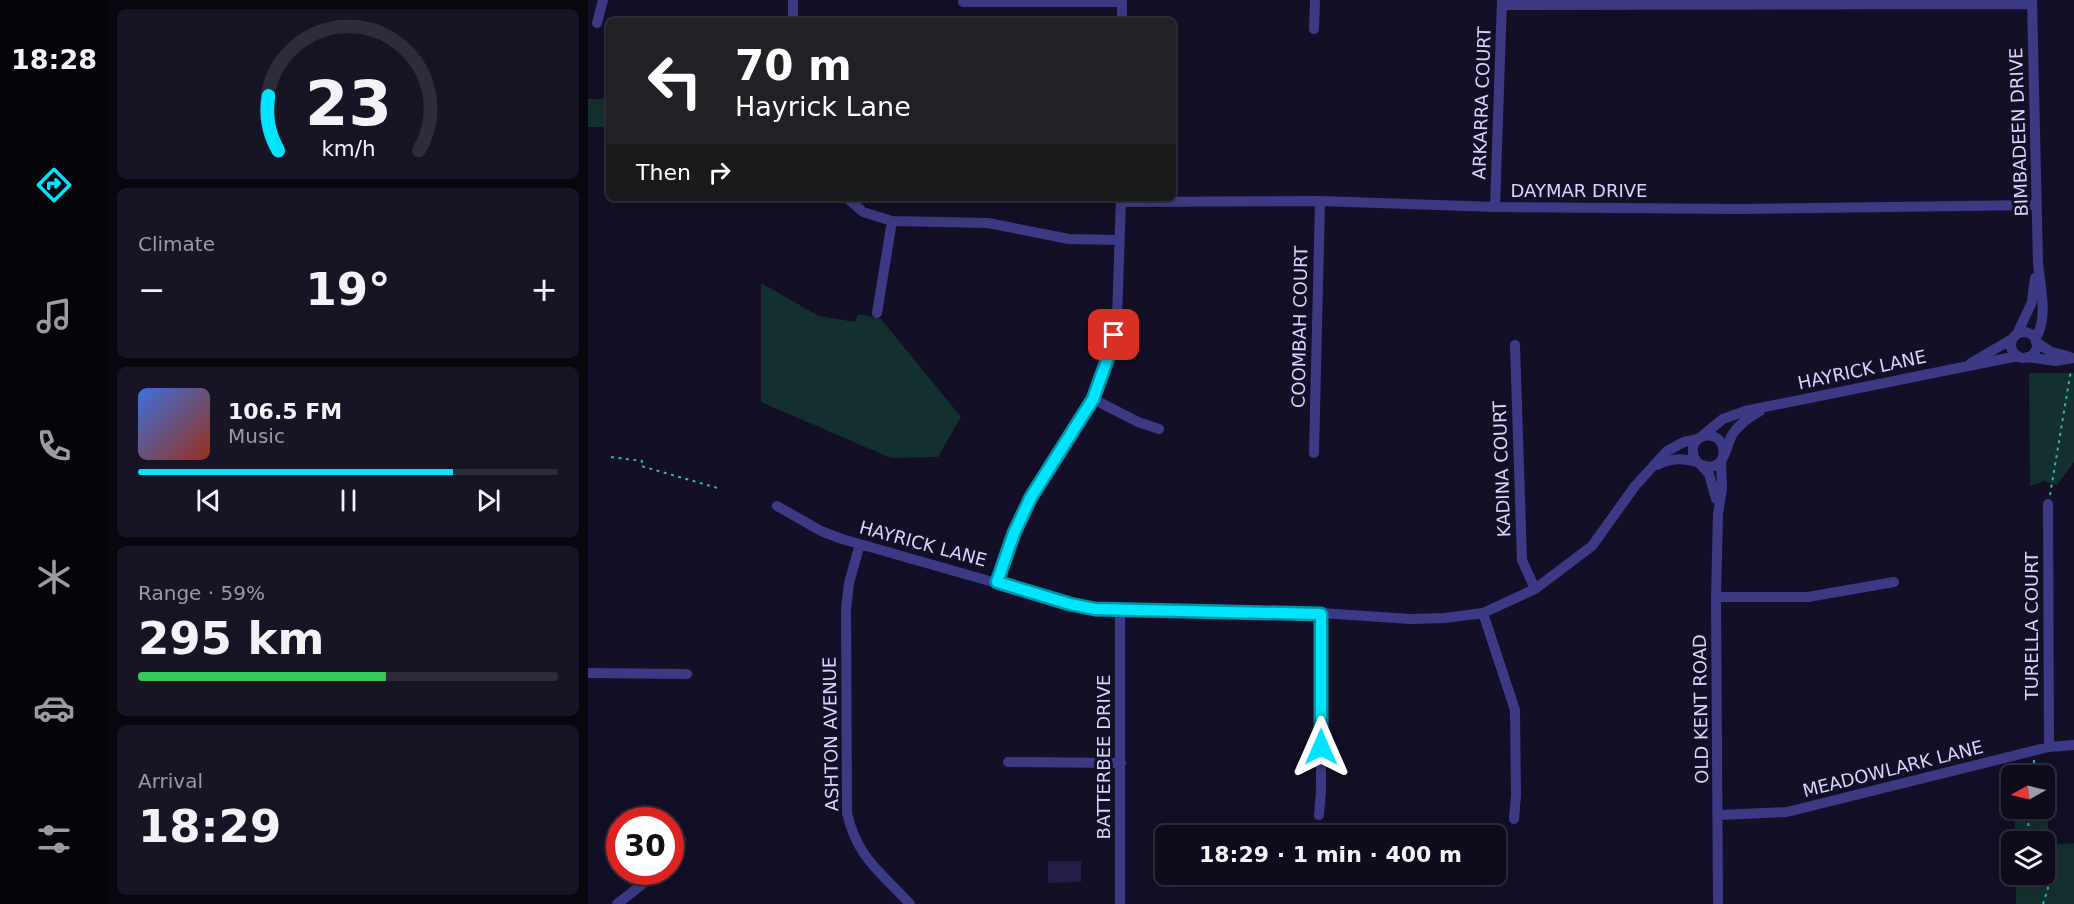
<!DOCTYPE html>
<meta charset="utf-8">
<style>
body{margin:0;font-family:"DejaVu Sans",sans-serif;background:#171425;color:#f1f3f6;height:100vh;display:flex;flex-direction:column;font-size:22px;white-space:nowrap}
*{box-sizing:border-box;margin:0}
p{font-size:20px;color:#9b9ba3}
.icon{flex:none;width:33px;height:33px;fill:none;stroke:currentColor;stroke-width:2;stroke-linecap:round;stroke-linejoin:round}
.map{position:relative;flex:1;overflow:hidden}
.drawer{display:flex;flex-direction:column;gap:9px;padding:9px;background:#08060f;width:480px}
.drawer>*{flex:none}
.banner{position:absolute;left:18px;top:18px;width:570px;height:183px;border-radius:9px;box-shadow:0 6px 24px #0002,0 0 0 2px #2e2b3b;background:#202124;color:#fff;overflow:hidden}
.needle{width:39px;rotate:262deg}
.fabs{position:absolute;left:1413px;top:765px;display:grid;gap:12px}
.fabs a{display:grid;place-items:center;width:54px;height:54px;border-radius:9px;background:#0e0b1c;box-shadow:0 6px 24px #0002,0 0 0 2px #2e2b3b;font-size:30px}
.speed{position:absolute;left:18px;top:807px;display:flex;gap:12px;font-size:30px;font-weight:700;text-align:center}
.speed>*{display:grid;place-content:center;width:78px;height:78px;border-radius:50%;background:#0e0b1c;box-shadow:0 6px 24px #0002,0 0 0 2px #2e2b3b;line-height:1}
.speed .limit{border:9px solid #d22;background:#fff;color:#111}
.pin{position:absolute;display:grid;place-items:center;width:51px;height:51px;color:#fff;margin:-26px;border-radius:12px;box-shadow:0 3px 9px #0006}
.me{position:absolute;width:66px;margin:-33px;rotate:0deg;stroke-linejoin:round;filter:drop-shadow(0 0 4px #0008)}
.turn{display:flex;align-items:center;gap:21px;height:126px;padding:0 30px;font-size:27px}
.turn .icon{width:78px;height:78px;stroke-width:2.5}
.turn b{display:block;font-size:42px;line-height:51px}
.then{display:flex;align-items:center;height:57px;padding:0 30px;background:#0003;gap:12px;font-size:22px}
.big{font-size:45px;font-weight:700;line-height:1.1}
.drawer .tile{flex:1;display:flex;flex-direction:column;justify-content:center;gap:9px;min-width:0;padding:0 21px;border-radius:9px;background:#171425}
.drawer .dial{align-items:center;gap:0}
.dial svg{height:156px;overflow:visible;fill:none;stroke:#2e2b3b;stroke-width:7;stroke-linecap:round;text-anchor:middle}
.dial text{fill:#f1f3f6;stroke:none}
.song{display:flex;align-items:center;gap:18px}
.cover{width:72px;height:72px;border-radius:9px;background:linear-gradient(135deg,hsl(220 70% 55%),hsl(10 70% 35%))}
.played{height:6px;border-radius:3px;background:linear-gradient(90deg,#00e5ff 75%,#2e2b3b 75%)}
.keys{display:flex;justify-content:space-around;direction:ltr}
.heat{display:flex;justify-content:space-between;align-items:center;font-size:33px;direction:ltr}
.charge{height:9px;border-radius:4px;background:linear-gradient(90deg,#34c759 59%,#2e2b3b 0)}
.trip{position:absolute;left:567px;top:825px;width:351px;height:60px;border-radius:9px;background:#0e0b1c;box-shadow:0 6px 24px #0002,0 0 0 2px #2e2b3b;font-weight:700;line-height:60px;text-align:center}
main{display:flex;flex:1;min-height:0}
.tabs{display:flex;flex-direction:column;width:108px;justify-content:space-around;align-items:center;background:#06040b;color:#9b9ba3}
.tabs .icon{width:42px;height:42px}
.tabs .selected{color:#00e5ff}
.tabs b{font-size:27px;color:#f1f3f6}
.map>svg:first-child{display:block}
.green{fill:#12302f}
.building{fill:#241b47}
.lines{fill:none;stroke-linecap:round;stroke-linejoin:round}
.path{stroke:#2fb8b0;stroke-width:2;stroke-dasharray:3 4.5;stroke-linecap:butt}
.minor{stroke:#3d3a85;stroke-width:10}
.route-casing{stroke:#0095a6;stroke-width:15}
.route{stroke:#00e5ff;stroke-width:10}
.labels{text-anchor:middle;stroke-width:6;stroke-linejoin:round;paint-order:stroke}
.street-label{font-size:18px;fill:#d9d4ff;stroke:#130f26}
</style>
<main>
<nav class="tabs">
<b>18:28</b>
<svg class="icon selected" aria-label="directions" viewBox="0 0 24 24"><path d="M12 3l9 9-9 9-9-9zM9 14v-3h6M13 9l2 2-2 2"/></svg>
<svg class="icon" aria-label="music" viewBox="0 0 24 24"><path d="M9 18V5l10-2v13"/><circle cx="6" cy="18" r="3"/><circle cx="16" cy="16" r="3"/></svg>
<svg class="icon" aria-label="phone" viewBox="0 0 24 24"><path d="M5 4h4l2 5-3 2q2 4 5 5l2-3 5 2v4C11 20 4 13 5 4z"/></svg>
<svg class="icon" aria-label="climate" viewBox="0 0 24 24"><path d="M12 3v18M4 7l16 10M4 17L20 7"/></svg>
<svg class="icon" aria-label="car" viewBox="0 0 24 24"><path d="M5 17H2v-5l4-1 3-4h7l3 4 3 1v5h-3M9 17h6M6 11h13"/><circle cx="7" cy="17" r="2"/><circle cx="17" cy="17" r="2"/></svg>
<svg class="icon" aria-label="filters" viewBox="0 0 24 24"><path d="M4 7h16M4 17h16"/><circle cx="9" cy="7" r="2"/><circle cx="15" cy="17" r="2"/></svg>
</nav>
<section class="drawer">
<div class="tile dial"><svg viewBox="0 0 100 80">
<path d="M14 69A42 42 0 1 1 86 69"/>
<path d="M14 69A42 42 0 0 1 9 41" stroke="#00e5ff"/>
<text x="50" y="56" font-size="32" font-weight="700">23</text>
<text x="50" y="72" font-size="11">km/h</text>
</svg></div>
<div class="tile"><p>Climate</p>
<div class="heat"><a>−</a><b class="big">19°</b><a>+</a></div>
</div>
<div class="tile">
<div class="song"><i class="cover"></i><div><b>106.5 FM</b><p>Music</p></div></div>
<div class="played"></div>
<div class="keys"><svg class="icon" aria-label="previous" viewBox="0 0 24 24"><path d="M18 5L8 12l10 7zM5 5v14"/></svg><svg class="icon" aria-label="pause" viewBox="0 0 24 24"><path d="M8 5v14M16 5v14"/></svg><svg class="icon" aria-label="next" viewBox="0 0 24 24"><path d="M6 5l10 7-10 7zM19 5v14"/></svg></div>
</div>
<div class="tile"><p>Range · 59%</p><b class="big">295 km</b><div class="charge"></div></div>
<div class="tile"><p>Arrival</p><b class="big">18:29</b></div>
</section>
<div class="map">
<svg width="1486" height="904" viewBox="0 0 1486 904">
<rect width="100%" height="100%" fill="#130f26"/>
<path class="green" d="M0 99H21V127H0Z
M173 283 231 316 267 322 270 314 293 319 373 417 350 457 303 458 173 402Z
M1441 373H1486V462L1469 485 1456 481 1442 486Z
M1459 762 1460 845 1486 843V904H1428V875L1456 874V842L1427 841V809L1456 808V776L1427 775V768Z"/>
<path class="building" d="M460 861H493V882L460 883Z"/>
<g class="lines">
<path class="path" d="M23 457 54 461 53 466 133 489
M1462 495 1483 370
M1446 760V776
M1441 808 1440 834 1443 842
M1455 904 1460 888 1456 868"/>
<path class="minor" d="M1444 0 1450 263C1452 286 1461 319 1447 339
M375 2H534
M914 5 1444 4
M205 21V0
M534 21V0
M9 23 15 0
M726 29 727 0
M259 198 275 212 304 221 400 223 481 239 531 240
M533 202 732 201 907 207 1149 209 1449 205
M907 207 914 0
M289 313 304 221
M1423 345a13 13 0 1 1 26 0a13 13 0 1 1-26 0Z
M1429 334 1444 302 1447 278
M1448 342 1463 352 1480 356
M927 345 934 560 947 589
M1439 357 1467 361 1486 358
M1383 363 1424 339
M505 399 550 422 571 429
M1114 436 1135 419 1157 411 1430 356
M726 453 732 201
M1135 456C1140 429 1102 430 1105 452 1106 466 1124 472 1133 461 1138 454 1140 443 1144 435 1151 424 1161 417 1172 411
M1069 465C1084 458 1094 458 1109 462
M1113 465 1121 474 1128 499
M1460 504 1461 747
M189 506 233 531 254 539 482 604 507 609 733 613 822 619 857 618 895 613 947 589 1004 546 1047 486 1079 451 1096 442 1110 439
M272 544 261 583 258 609 259 813C269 858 293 872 322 904
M409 582 426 533 443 497 505 399 522 352 529 318 533 198
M1128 597H1220L1306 582
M532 610V904
M895 613 927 710 928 795 926 819
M0 673 99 674
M420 762 533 763
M731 815 733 791V613
M1131 815 1199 812 1461 747 1486 745
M82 862 93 840
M29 904 70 872
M1130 904 1128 597 1130 514 1134 488 1133 461"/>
</g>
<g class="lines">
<g class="route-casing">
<path id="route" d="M526 335 522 352 505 399 443 497 426 533 409 582 482 604 507 609 733 614V747"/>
</g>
<use href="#route" class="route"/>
</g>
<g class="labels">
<g class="street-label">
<text transform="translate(894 103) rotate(-88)" y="6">ARKARRA COURT</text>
<text transform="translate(1431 132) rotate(-92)" y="6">BIMBADEEN DRIVE</text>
<text x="991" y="197">DAYMAR DRIVE</text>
<text transform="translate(712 327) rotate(-89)" y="6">COOMBAH COURT</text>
<text transform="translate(1274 370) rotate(-12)" y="6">HAYRICK LANE</text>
<text transform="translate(914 469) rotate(-92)" y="6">KADINA COURT</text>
<text transform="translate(335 544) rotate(15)" y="6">HAYRICK LANE</text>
<text transform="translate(1444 626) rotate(-90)" y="6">TURELLA COURT</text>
<text transform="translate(1113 709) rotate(-91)" y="6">OLD KENT ROAD</text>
<text transform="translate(243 734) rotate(-91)" y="6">ASHTON AVENUE</text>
<text transform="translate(516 757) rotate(-90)" y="6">BATTERBEE DRIVE</text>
<text transform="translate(1305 769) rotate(-14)" y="6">MEADOWLARK LANE</text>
</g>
</g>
</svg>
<div class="fabs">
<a><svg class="needle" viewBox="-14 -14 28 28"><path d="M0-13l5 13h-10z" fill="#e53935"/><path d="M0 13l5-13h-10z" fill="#9b9ba3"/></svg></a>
<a><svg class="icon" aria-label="layers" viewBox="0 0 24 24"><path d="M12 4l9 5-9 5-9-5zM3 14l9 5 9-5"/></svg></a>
</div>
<div class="speed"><div class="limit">30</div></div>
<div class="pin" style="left:526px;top:335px;background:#d93025"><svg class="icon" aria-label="arrive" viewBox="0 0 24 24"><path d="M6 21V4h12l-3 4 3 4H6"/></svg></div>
<svg class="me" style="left:733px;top:747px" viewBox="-20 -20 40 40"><path d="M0-17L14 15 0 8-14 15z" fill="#00e5ff" stroke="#fff" stroke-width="4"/></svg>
<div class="trip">18:29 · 1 min · 400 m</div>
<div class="banner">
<div class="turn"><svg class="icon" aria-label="left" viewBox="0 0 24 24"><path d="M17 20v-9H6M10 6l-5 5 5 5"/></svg><div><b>70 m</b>Hayrick Lane</div></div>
<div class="then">Then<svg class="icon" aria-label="right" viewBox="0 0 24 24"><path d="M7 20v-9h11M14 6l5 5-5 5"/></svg></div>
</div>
</div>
</main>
